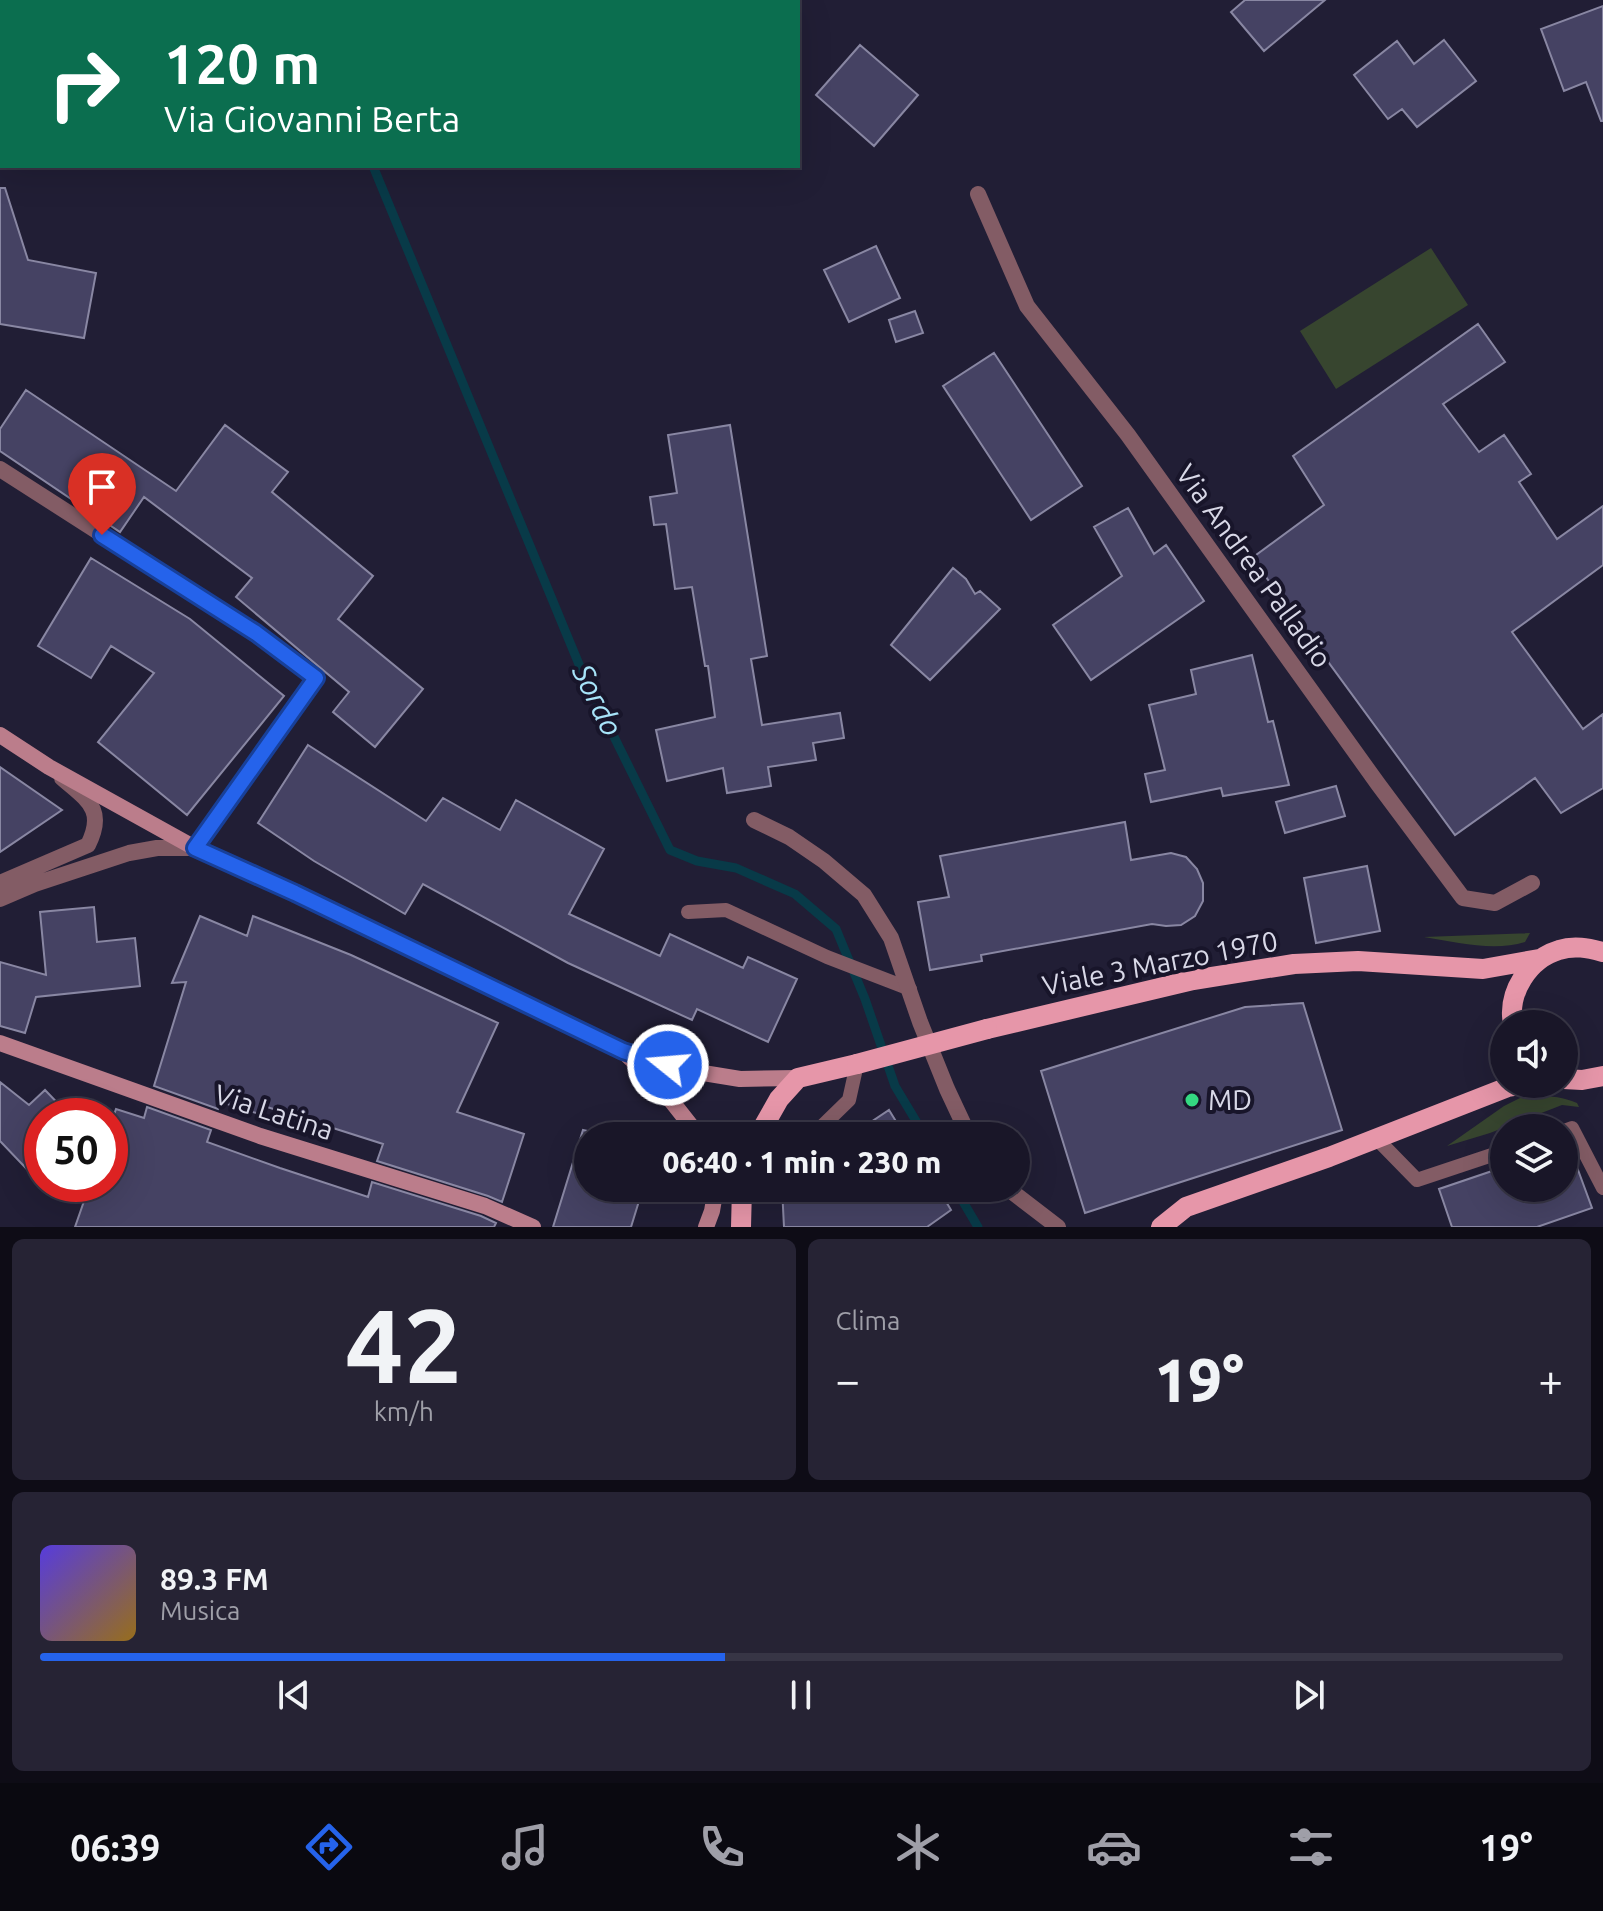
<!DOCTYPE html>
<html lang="it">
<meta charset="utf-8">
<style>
body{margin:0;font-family:Ubuntu,sans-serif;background:#262334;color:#f1f3f6;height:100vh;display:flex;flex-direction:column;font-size:30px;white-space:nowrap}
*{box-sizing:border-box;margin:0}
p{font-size:26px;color:#9f9fa8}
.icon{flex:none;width:44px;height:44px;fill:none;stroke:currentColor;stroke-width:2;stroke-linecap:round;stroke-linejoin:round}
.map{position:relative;height:1227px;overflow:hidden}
.details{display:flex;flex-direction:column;gap:12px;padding:12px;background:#0e0c16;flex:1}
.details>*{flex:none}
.top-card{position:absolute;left:0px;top:0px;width:800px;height:168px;box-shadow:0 8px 32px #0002,0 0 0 2px #373545;background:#0b6e4f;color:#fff;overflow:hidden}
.fabs{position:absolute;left:1490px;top:1010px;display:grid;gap:16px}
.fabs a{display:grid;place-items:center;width:88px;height:88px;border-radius:50%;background:#191628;box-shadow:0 8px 32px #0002,0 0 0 2px #373545;font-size:40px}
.speed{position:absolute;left:24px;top:1098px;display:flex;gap:16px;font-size:40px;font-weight:700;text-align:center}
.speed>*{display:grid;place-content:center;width:104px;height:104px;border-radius:50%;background:#191628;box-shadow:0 8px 32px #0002,0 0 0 2px #373545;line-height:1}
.speed .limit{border:12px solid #d22;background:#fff;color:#111}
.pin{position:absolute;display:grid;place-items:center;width:68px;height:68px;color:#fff;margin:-82px -34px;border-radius:50% 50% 50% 0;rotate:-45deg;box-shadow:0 0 8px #0007}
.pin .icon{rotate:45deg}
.me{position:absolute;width:88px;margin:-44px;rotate:287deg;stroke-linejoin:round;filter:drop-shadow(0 0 6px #0008)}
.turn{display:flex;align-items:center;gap:28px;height:168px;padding:0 32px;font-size:36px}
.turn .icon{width:104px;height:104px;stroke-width:2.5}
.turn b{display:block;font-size:56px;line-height:68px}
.big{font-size:60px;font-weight:800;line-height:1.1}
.details .card{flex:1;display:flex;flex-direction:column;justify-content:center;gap:12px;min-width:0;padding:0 28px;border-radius:12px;background:#262334}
.details .dial{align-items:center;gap:0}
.dial b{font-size:104px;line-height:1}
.song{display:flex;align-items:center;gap:24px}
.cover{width:96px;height:96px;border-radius:12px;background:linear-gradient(135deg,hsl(250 70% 55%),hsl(40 70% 35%))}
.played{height:8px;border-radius:4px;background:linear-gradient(90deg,#2563eb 45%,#373545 45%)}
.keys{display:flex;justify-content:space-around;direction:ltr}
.heat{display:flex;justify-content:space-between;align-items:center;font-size:44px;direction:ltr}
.details .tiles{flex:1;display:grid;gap:12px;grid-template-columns:1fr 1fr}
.card:last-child{grid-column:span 2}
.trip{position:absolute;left:574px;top:1122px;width:456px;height:80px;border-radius:40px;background:#191628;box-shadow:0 8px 32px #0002,0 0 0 2px #373545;font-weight:800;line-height:80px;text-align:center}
.menu{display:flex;height:128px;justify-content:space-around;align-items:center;background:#0a0910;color:#9f9fa8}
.menu .icon{width:56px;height:56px}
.menu .on{color:#2563eb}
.menu b{font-size:36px;color:#f1f3f6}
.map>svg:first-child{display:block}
.green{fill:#37452f}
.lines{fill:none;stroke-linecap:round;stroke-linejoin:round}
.stream{stroke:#083a48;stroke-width:9}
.building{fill:#454263;stroke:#8987a3;stroke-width:2}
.lane{stroke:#835c65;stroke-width:14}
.street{stroke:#835c65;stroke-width:16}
.secondary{stroke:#bb7d8b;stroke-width:16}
.primary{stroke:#e696a9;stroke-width:20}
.primary-bridge{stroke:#e696a9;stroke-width:20}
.route-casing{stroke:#184099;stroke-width:20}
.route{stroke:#2563eb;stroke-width:14}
.poi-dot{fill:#34d881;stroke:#18152a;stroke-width:3}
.labels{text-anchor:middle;stroke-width:8;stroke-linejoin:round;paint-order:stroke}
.street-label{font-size:28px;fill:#d8d8e7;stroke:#18152a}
.poi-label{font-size:28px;fill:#d8d8e7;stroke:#18152a;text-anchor:start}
.water-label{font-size:30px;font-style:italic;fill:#a7e4f9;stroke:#18152a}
</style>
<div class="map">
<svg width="1603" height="1227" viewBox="0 0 1603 1227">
<rect width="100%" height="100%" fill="#211e35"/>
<path class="green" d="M1431 248 1468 305 1336 389 1300 331Z
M1530 933 1525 942C1493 952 1457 942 1424 937Z
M1537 1096C1552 1096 1563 1097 1577 1103L1579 1107 1562 1105 1490 1133 1447 1146 1504 1106 1520 1098Z"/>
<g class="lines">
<path class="stream" d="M296 0 297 2
M373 166 583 674 670 850 697 861 736 868 795 894 836 929 865 999 895 1086 925 1136
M955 1188 978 1227"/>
</g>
<path class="building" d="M1245 0H1325L1264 51 1231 12Z
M1603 6V121H1601L1586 82 1564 91 1541 29Z
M1444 40 1476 81 1417 127 1402 109 1388 119 1354 75 1397 41 1414 64Z
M860 45 918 95 874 146 816 95Z
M0 188H5L28 260 96 273 84 338 0 324Z
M876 246 900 298 849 322 824 270Z
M915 311 923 333 896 342 889 320Z
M1478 324 1505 362 1443 404 1479 452 1504 435 1531 474 1519 482 1557 539 1603 506V565L1512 632 1583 729 1603 714V788L1561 813 1535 778 1455 835 1252 558 1324 505 1293 456Z
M994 353 1082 486 1031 520 943 386Z
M26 390 176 491 225 425 288 472 272 492 373 576 338 619 423 689 375 747 333 712 349 692 236 597 252 578 144 497 120 532 0 451V429Z
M730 425 767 656 751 659 762 725 840 713 844 738 813 743 816 760 768 767 771 786 727 793 723 768 667 781 656 730 715 717 708 666H705L692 587 675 589 666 524 654 525 650 497 677 493 668 435Z
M1128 508 1154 554 1166 545 1204 601 1091 680 1053 625 1122 576 1094 527Z
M91 558 190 619 284 696 187 815 98 742 154 673 111 646 91 678 38 646Z
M953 568 966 579 975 594 980 591 1000 609 930 680 891 645Z
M1252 655 1268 722 1273 721 1289 785 1223 796 1221 788 1151 802 1145 774 1165 770 1149 705 1196 694 1191 670Z
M308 745 426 821 443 798 500 830 516 800 604 849 569 914 660 956 670 934 743 968 748 957 797 979 768 1042 697 1009 692 1020 568 963 423 884 405 914 314 861 258 823Z
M0 767 62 810 0 852Z
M1336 786 1345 816 1285 833 1276 802Z
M1125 822 1131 860 1171 853 1186 857 1197 869 1203 883V901L1195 916 1181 925 1166 926 1152 924 981 955 982 961 930 970 918 902 949 897 940 856Z
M1367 866 1380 931 1316 943 1304 878Z
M94 907 97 942 135 938 140 986 36 997 25 1033 0 1026V962L46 975 40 912Z
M200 916 247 936 253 916 351 955 498 1023 457 1112 524 1134 502 1202 488 1196 377 1161 383 1144 261 1105 259 1114 221 1102 218 1109 154 1086 186 982 172 983Z
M1303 1003 1342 1130 1085 1213 1041 1071 1245 1007Z
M0 1082 29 1105 45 1090 70 1116H42V1185L0 1141Z
M147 1107 211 1130 207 1142 280 1168 368 1197 372 1182 481 1216 496 1223 494 1227H75L90 1184H110V1127L116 1109 144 1118Z
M889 1110 905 1136H850Z
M583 1130 588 1131V1188H643L631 1227H553Z
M1567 1140 1592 1208 1537 1227H1452L1439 1189 1504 1167V1188H1564V1141Z
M782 1188H938L951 1210 927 1227H784Z"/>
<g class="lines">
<path class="lane" d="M688 912 726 910 827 957 910 989
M1564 1131 1572 1128 1603 1188
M812 1136 849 1100 857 1064
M1376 1138 1417 1180 1504 1151"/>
<path class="street" d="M978 194 1027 306 1128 435 1378 784 1463 898 1495 903 1532 883
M0 469 256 633 316 678 195 848H157L129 853 35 884 0 899
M754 820 789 837 824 861 864 895 891 938 920 1022 947 1089 969 1136
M0 883 88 845C106 809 87 800 62 778
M1007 1188 1058 1227"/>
<path class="secondary" d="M0 735 49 767 195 848 267 880 623 1051 691 1071 740 1079 798 1078
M0 1043 260 1136 485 1206 533 1227
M626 1054 662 1089 699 1136
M706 1227 712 1211 716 1188"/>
<path class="primary" d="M1513 1024C1507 992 1529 959 1559 950 1574 945 1588 948 1603 952
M987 1029 1193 980 1294 964 1358 961 1483 969 1539 959
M1564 1079 1582 1080 1603 1076
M758 1136 779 1099 798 1078 857 1064
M741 1227 742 1188
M1161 1227 1186 1207 1329 1157 1508 1087 1526 1084"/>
<path class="primary-bridge" d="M857 1064 987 1029"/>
</g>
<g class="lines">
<g class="route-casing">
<path id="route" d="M102 535 256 633 316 678 195 848 295 893 623 1051 668 1065"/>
</g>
<use href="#route" class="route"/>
</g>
<circle class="poi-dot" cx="1192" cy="1100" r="8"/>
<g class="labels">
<g class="street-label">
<text transform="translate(1254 566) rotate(54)" y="10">Via Andrea Palladio</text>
<text transform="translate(1160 963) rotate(-11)" y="10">Viale 3 Marzo 1970</text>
<text transform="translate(274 1112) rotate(18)" y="10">Via Latina</text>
</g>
<g class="poi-label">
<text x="1208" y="1110">MD</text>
</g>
<g class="water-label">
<text transform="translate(597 700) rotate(64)" y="10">Sordo</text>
</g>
</g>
</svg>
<div class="fabs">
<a><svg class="icon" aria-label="sound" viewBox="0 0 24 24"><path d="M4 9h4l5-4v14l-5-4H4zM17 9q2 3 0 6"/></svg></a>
<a><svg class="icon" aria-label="layers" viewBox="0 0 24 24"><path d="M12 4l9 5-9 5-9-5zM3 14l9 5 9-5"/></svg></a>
</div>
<div class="speed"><div class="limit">50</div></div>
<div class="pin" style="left:102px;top:535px;background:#d93025"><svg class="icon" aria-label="arrive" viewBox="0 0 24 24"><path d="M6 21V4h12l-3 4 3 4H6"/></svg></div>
<svg class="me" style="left:668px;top:1065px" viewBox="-20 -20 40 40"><circle r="17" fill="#2563eb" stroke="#fff" stroke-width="3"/><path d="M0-11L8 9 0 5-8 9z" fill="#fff"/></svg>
<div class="trip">06:40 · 1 min · 230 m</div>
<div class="top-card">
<div class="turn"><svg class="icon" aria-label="right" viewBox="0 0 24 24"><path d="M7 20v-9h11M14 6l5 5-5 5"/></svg><div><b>120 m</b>Via Giovanni Berta</div></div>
</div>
</div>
<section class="details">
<div class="tiles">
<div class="card dial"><b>42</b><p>km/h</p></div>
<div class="card"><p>Clima</p>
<div class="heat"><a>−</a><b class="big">19°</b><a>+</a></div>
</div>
<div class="card">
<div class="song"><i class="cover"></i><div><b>89.3 FM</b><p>Musica</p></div></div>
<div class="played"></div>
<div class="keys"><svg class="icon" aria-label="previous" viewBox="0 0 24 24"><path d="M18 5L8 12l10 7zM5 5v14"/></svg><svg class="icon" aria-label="pause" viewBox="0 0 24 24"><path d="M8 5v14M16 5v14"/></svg><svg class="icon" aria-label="next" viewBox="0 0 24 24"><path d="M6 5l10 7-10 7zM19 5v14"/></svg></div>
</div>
</div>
</section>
<nav class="menu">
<b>06:39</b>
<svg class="icon on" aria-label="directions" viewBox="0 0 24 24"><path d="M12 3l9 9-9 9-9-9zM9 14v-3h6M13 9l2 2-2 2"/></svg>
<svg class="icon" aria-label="music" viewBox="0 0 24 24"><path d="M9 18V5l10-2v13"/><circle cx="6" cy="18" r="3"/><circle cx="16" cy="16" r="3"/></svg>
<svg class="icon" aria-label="phone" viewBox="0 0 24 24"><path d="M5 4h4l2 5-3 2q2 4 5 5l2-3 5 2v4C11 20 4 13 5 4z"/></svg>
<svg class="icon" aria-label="climate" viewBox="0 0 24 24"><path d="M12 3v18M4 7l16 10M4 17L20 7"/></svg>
<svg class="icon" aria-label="car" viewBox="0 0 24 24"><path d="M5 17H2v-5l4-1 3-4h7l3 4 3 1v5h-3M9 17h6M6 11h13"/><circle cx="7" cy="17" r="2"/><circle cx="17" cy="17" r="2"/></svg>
<svg class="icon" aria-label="filters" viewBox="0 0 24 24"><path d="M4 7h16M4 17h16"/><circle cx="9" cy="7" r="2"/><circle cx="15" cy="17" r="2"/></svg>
<b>19°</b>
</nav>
